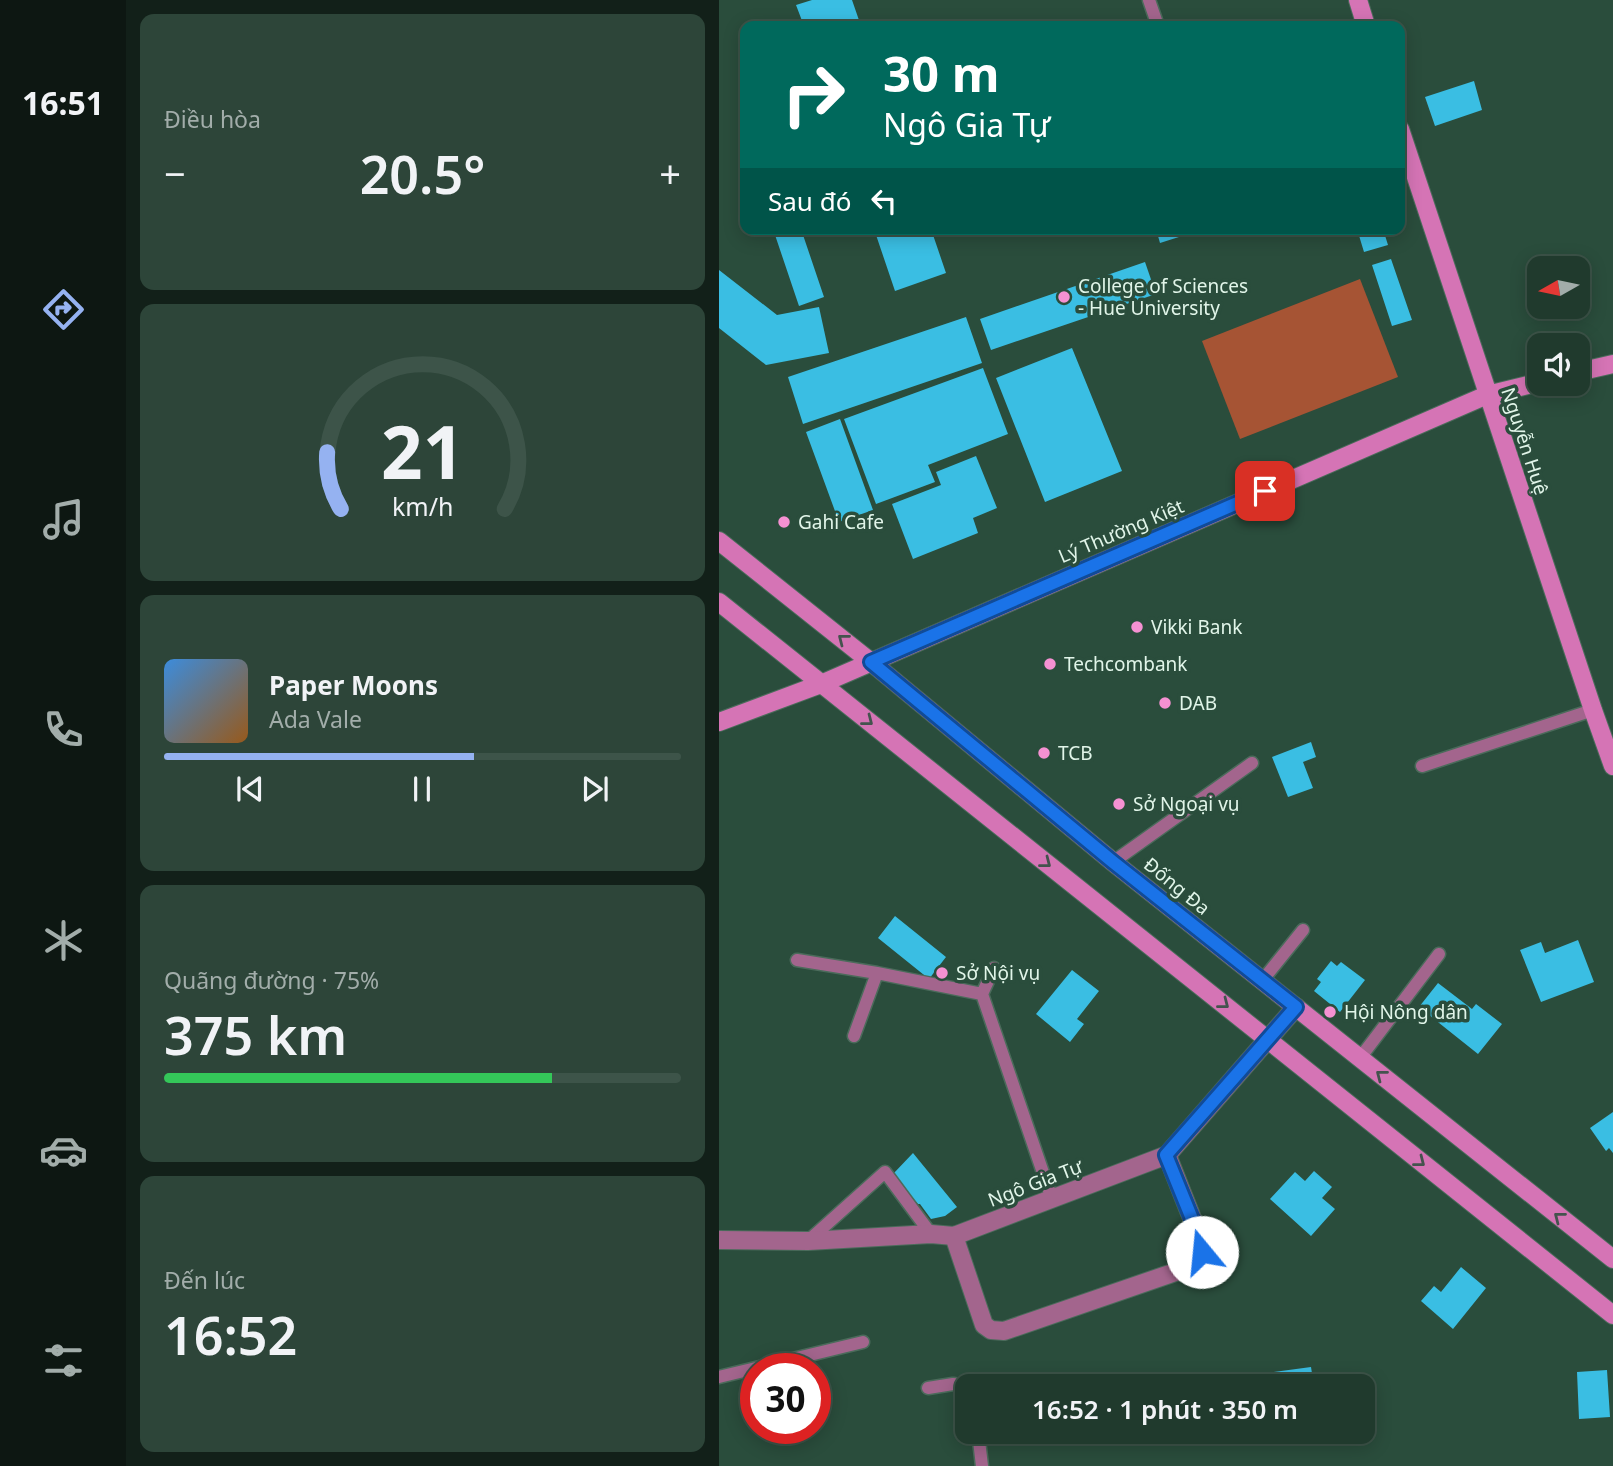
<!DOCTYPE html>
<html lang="vi">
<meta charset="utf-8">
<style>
body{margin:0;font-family:"Noto Sans",sans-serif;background:#2d4539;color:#f1f3f6;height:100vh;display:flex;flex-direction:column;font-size:26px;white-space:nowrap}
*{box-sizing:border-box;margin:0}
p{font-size:23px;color:#a2adaa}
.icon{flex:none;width:38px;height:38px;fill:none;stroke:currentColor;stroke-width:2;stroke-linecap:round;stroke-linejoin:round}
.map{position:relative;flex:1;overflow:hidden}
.side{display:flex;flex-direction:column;gap:14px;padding:14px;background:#122019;width:593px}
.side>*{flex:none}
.banner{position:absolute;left:21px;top:21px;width:665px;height:214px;border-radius:14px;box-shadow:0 4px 18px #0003,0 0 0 2px #3d5449;background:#00695c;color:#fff;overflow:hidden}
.needle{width:46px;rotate:261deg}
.tools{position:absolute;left:808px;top:256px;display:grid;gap:14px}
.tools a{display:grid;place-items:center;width:63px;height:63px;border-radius:14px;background:#203a2d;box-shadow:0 4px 18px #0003,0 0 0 2px #3d5449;font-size:35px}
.speed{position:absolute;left:21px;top:1353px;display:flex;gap:14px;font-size:35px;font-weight:700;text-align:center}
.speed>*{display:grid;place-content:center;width:91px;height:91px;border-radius:50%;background:#203a2d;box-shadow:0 4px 18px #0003,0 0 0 2px #3d5449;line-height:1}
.speed .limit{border:10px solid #d22;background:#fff;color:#111}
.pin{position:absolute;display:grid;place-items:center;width:60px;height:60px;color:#fff;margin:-30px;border-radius:14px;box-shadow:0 4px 10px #0006}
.me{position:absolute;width:77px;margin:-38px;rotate:343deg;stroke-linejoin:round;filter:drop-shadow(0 0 5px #0008)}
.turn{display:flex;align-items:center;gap:24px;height:147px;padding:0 28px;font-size:32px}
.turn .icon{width:91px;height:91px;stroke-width:2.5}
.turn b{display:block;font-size:49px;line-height:60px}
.then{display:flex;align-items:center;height:66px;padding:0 28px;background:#0003;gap:14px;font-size:26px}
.big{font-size:52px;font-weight:600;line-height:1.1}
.side .card{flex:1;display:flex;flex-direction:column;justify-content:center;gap:10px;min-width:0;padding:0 24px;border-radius:14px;background:#2d4539}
.side .dial{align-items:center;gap:0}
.dial svg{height:182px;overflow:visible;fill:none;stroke:#3d5449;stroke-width:7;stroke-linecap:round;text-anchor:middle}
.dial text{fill:#f1f3f6;stroke:none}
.song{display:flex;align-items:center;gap:21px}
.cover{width:84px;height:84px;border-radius:10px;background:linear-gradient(135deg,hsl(210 70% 55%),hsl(30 70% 35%))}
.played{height:7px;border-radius:4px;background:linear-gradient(90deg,#95b2f1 60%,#3d5449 60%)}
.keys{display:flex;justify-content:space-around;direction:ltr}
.heat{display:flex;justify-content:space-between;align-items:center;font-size:38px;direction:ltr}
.charge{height:10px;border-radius:5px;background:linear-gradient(90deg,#34c759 75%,#3d5449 0)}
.trip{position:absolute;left:236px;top:1374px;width:420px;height:70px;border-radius:14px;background:#203a2d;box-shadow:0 4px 18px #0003,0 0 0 2px #3d5449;font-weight:600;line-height:70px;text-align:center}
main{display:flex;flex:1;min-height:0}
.menu{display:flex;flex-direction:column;width:126px;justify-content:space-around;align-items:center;background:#0d1712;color:#a2adaa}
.menu .icon{width:49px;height:49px}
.menu .on{color:#95b2f1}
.menu b{font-size:32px;color:#f1f3f6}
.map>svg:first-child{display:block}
.green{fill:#a65434}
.building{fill:#3abee3}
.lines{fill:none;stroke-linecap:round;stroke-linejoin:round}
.lane-casing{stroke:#4b6b5b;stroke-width:15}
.street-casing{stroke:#4b6b5b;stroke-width:20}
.secondary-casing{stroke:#4b6b5b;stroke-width:20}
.lane{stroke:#a3658d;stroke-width:12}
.street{stroke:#a3658d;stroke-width:18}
.secondary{stroke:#d574b5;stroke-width:18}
.oneway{stroke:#44534e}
.route-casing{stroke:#114b97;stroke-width:18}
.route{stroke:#1a73e8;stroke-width:12}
.poi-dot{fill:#f591d2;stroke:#2a4d3c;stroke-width:2.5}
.labels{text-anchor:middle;stroke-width:7;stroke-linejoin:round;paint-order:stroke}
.poi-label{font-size:19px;fill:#e1f5e9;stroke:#2a4d3c;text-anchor:start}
.street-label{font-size:19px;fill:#e1f5e9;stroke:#2a4d3c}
</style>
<main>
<nav class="menu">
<b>16:51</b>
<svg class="icon on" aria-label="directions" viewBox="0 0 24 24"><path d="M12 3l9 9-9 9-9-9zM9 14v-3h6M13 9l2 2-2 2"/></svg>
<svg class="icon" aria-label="music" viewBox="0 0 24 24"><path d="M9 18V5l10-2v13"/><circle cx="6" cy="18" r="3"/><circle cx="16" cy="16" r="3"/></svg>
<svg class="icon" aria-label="phone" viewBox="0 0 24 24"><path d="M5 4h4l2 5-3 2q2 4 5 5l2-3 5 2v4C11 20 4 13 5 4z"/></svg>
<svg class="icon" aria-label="climate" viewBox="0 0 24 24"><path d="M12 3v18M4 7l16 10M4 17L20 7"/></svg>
<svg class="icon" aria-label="car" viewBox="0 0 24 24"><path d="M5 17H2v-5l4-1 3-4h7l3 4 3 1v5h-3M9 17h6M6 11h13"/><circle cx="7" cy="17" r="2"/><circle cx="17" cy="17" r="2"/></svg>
<svg class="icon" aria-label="filters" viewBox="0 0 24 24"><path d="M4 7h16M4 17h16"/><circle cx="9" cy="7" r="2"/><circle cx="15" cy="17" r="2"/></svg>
</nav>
<section class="side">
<div class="card"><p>Điều hòa</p>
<div class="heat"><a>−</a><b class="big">20.5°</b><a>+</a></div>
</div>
<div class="card dial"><svg viewBox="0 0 100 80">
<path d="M14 69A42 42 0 1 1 86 69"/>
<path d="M14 69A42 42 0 0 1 8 44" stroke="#95b2f1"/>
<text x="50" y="56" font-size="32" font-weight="700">21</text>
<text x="50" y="72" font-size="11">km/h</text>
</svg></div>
<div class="card">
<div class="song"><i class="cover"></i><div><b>Paper Moons</b><p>Ada Vale</p></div></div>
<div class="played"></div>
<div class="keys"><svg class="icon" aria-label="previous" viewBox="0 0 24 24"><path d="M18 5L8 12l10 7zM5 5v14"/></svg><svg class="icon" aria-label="pause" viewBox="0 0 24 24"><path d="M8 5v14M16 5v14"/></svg><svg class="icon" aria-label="next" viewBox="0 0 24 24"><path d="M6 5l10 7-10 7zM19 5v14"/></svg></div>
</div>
<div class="card"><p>Quãng đường · 75%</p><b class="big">375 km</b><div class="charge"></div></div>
<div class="card"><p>Đến lúc</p><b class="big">16:52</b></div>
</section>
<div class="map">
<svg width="894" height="1466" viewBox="0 0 894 1466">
<rect width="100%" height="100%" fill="#2a4d3c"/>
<path class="green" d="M641 279 679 377 521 439 483 341Z"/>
<path class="building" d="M93 0H133L142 26H85L77 5Z
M755 81 763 110 716 126 706 97Z
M54 229H82L105 297 80 306Z
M155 229H212L227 273 176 291Z
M437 229H482V230L441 243Z
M638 229H664L669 245 645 252Z
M672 259 693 320 673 326 653 265Z
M426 262 437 294 272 350 261 319Z
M0 270 58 315 100 307 110 353 47 365 0 328Z
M247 317 263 363 84 424 69 377Z
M353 348 403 471 326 502 277 378Z
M264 368 289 434 209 465 216 482 157 504 125 419Z
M121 419 154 510 120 522 87 432Z
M257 456 278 508 254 518 259 533 194 559 173 504 222 485 217 472Z
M592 742 597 757 584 762 594 788 569 797 553 757Z
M176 916 227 957 210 979 159 938Z
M859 940 875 982 822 1002 801 950 822 942 826 953Z
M612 961 618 966 622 962 646 980 621 1012 595 991 602 982 598 979Z
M353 970 380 991 358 1019 365 1024 351 1042 317 1014Z
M719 983 753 1009 757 1004 783 1024 759 1054 700 1007Z
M894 1112V1153L890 1148 887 1151 871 1128Z
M194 1153 238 1207 226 1216 212 1219 201 1204H199L177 1180 175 1173Z
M595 1171 613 1187 603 1198 616 1209 592 1236 551 1199 576 1172 586 1181Z
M742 1267 767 1288 734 1329 702 1301 715 1286 722 1292Z
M592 1367 595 1386H533L532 1375Z
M888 1370 891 1417 860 1419 858 1372Z"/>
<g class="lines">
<g class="lane-casing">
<path id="lane" d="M430 0 439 26
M703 766 874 710
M394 862 533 763
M78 960 158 973 263 994 333 1199
M543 981 584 930
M263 994 275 968
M135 1036 158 973
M641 1058 720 954
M89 1241 166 1172 212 1234
M0 1377 144 1342
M209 1388 234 1384 248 1386
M259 1432 263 1466"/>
</g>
<g class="street-casing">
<path id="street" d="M235 1236 265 1325 272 1330 285 1331 468 1268C482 1260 484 1258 482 1241L448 1155
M0 1240 89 1241 212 1234 235 1236 448 1155 577 1007"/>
</g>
<g class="secondary-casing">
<path id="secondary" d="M639 0 647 26
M681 129 874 710 894 766
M859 372 894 364
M0 541 152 662 394 862 894 1259
M0 602 894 1315
M0 722 102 684 768 395 821 382"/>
</g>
<use href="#lane" class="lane"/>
<use href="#street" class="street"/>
<use href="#secondary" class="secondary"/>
</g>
<defs><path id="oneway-chevron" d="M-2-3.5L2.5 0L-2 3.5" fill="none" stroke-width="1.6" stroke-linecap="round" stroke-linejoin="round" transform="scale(1.75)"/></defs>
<g class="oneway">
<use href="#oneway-chevron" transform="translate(124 639) rotate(-142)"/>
<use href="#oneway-chevron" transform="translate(149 721) rotate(38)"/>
<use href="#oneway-chevron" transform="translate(327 863) rotate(38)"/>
<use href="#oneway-chevron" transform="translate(505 1004) rotate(38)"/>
<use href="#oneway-chevron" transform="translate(662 1075) rotate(-142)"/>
<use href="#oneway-chevron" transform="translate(701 1162) rotate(38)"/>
<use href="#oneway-chevron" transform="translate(840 1217) rotate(-142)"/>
</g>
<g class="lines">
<g class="route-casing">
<path id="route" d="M483 1252 482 1241 447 1155 577 1007 394 862 152 662 546 491"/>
</g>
<use href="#route" class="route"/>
</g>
<g class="poi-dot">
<circle cx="345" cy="297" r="7"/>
<circle cx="65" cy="522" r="7"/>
<circle cx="418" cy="627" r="7"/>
<circle cx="331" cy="664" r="7"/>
<circle cx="446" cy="703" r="7"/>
<circle cx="325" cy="753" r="7"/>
<circle cx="400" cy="804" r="7"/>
<circle cx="223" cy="973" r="7"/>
<circle cx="611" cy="1012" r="7"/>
</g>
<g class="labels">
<g class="poi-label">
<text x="359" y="293">College of Sciences<tspan x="359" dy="22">- Hue University</tspan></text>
<text x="79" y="529">Gahi Cafe</text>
<text x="432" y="634">Vikki Bank</text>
<text x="345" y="671">Techcombank</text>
<text x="460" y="710">DAB</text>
<text x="339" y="760">TCB</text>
<text x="414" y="811">Sở Ngoại vụ</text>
<text x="237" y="980">Sở Nội vụ</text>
<text x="625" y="1019">Hội Nông dân</text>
</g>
<g class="street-label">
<text transform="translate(806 441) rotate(72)" y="7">Nguyễn Huệ</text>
<text transform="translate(402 531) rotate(-23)" y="7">Lý Thường Kiệt</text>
<text transform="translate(458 886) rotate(39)" y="7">Đống Đa</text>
<text transform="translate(316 1183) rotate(-21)" y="7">Ngô Gia Tự</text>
</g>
</g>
</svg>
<div class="tools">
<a><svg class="needle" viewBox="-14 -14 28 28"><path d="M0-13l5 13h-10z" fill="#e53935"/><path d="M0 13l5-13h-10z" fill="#a2adaa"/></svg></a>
<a><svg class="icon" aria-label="sound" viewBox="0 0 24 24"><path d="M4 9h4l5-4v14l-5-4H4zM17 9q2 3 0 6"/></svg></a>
</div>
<div class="speed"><div class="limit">30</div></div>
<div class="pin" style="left:546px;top:491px;background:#d93025"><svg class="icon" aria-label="arrive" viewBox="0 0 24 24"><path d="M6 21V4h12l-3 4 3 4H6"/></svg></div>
<svg class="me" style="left:483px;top:1252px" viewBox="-20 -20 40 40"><circle r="19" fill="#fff"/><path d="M0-13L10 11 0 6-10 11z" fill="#1a73e8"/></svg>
<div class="trip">16:52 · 1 phút · 350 m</div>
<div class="banner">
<div class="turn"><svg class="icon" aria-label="right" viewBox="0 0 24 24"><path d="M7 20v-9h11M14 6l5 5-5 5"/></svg><div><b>30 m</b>Ngô Gia Tự</div></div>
<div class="then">Sau đó<svg class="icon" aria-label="left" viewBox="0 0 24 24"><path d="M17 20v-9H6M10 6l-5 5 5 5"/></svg></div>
</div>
</div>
</main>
